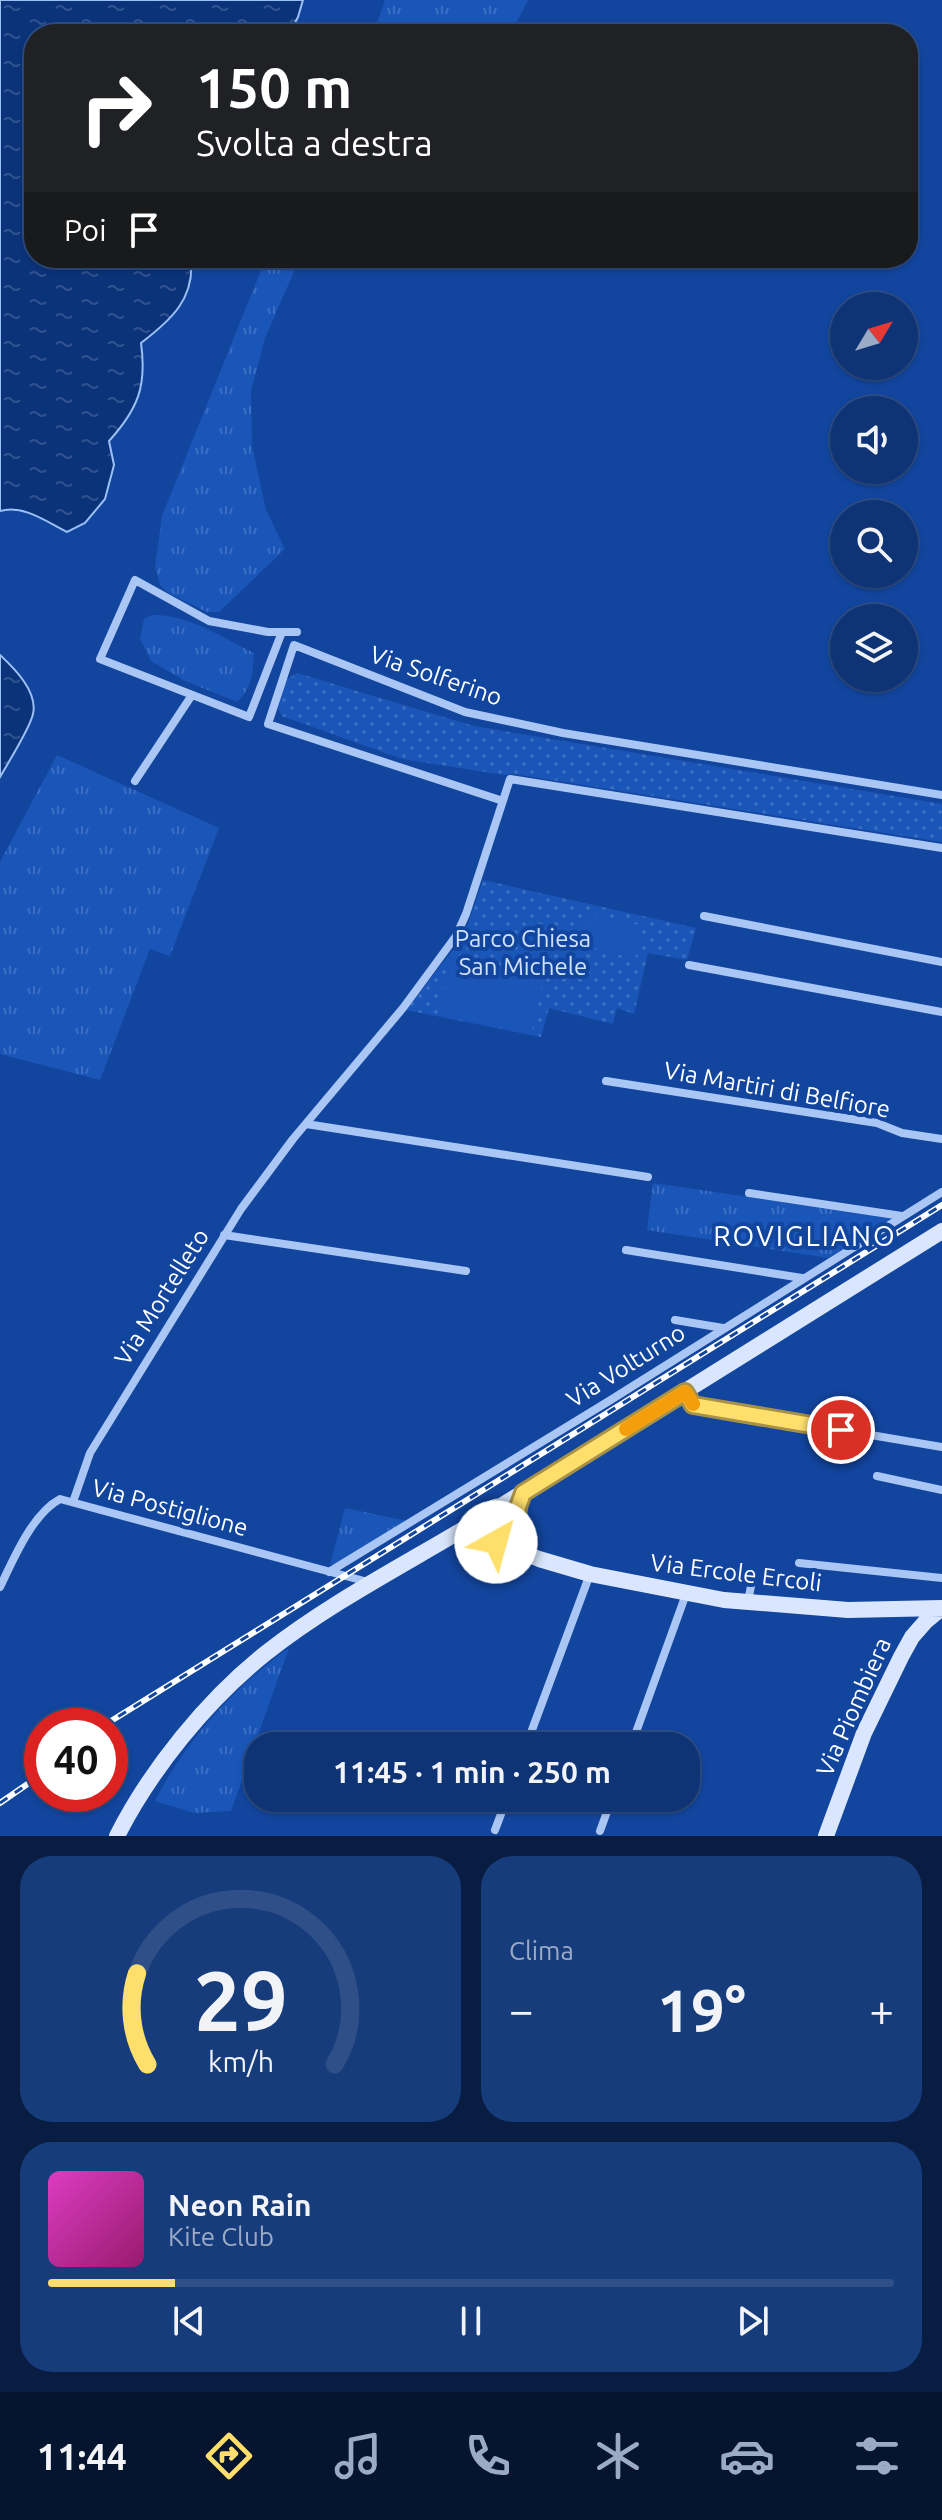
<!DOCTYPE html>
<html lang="it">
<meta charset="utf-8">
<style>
body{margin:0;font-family:Ubuntu,sans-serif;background:#173c7b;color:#f1f3f6;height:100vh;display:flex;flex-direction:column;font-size:30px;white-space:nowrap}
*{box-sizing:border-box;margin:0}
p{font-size:26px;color:#9baac5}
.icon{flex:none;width:44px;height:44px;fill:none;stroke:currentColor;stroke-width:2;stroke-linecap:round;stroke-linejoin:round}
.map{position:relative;height:1836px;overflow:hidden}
.sheet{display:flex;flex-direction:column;gap:20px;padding:20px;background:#081d41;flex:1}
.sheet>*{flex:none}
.top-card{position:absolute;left:24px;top:24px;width:894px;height:244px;border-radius:32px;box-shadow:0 2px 6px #0004,0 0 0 2px #2e4f88;background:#202124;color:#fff;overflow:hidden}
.needle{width:52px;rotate:52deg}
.fabs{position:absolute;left:830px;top:292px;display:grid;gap:16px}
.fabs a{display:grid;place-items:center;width:88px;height:88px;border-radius:50%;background:#0e3476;box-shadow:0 2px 6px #0004,0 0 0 2px #2e4f88;font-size:40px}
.speed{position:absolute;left:24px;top:1708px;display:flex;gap:16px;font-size:40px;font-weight:700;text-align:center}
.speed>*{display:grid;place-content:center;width:104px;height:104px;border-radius:50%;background:#0e3476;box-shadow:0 2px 6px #0004,0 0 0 2px #2e4f88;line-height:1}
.speed .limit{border:12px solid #d22;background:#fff;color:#111}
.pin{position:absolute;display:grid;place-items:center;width:68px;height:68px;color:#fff;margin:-34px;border:4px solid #fff;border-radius:50%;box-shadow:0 2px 8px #0007}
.me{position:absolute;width:88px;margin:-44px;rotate:38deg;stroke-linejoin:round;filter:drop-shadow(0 0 6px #0008)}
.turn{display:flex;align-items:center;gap:28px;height:168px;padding:0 40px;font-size:36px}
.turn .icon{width:104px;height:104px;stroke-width:2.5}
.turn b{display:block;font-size:56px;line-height:68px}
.then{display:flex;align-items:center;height:76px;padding:0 40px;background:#0003;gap:16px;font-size:30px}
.big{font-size:60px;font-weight:700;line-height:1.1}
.sheet .tile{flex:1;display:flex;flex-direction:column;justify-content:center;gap:12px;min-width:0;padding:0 28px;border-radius:32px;background:#173c7b}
.sheet .dial{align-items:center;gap:0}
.dial svg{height:208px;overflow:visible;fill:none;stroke:#2e4f88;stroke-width:7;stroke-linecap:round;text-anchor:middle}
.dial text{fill:#f1f3f6;stroke:none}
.song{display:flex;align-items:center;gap:24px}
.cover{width:96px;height:96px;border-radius:12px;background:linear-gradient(135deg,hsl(310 70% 55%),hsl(320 70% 35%))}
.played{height:8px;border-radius:4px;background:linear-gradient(90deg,#ffdf6c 15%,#2e4f88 15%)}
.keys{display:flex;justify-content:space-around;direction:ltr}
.heat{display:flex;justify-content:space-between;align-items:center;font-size:44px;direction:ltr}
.sheet .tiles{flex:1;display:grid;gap:20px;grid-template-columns:1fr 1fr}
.tile:last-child{grid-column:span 2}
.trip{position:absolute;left:244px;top:1732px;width:456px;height:80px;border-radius:32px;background:#0e3476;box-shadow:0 2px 6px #0004,0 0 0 2px #2e4f88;font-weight:700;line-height:80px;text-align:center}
.tabs{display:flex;height:128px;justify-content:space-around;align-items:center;background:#06152f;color:#9baac5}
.tabs .icon{width:56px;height:56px}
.tabs .selected{color:#ffdf6c}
.tabs b{font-size:36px;color:#f1f3f6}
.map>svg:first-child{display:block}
.grass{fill:url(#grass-tufts)}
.park{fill:url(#park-dots)}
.pitch{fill:#1a56b8}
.water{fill:url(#water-ripples);stroke:#9bbff7;stroke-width:2}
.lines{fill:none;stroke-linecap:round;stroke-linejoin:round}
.street{stroke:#a9c6f4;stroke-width:8}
.secondary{stroke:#d9e6fd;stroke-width:16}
.rail-casing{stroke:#fff;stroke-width:6}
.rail{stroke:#12459e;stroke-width:3;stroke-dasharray:9;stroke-linecap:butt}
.route-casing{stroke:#a69146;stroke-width:20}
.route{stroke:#ffdf6c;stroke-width:14}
.slow{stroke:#f59e0b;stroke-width:14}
.labels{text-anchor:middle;stroke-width:8;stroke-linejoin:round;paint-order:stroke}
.street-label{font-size:24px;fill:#fff;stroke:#12459e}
.park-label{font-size:24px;fill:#d1e2fe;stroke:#12459e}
.quarter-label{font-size:28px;letter-spacing:2px;fill:#fff;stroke:#12459e}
</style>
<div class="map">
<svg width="942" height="1836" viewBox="0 0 942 1836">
<defs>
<pattern id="grass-tufts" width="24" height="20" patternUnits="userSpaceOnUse" patternTransform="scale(2)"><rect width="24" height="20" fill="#1a56b8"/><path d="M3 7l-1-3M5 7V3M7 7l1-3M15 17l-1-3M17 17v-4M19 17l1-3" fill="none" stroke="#3c6fc3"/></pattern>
<pattern id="park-dots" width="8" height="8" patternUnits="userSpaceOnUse" patternTransform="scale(2)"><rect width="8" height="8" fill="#1a56b8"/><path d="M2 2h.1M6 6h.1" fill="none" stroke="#3c6fc3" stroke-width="1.8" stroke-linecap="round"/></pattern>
<pattern id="water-ripples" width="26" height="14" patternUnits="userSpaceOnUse" patternTransform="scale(2)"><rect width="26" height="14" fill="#0b337a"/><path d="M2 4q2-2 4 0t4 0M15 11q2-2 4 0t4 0" fill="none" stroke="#30528e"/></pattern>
</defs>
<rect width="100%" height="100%" fill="#12459e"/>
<path class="grass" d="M385 0H528L512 31 504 34H373Z
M266 258H300L265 338 251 391 252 446 266 510 285 549 219 612H207L168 593 160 585 155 567 162 516Z
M152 615C188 614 223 638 254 653 253 672 252 689 237 702L183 680 151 661 140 639 144 619Z
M57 755 219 828 170 956 150 949 100 1080 0 1054V862Z
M653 1183 893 1218 828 1258 647 1230Z
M345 1508 407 1521 338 1563 330 1565Z
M289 1648 231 1811 194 1813 155 1801C187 1739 233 1688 289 1648Z"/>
<path class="park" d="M297 673 474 726 942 804V842L514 774 504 775 402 759 282 716 278 708 286 680Z
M483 880 696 928 687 960 648 953 634 1014 617 1008 613 1024 549 1008 541 1037 406 1010 455 947 468 924Z"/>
<path class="pitch" d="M589 913 643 926 635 959 582 945Z
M450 955 544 975 531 1035 437 1015Z"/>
<path class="water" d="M0 0H303L298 17 289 34H34V258H191C195 299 171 320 141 343 147 386 138 409 109 441L114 465 105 499 85 523 67 532C47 522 23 504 0 511Z
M0 655C15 669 38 692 33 714 30 728 8 763 0 777Z"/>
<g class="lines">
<path class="street" d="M282 632 249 717 100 659 135 580 209 621 268 632H297
M135 781 192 695
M503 801 268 724 294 645 465 712 563 733 942 795
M704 916 942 962
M689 965 942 1012
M606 1081 877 1123 902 1133 942 1139
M306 1124 648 1177
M749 1193 902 1216
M224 1235 466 1271
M626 1250 802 1278
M675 1320 723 1328
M685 1392 693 1405 942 1447
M877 1476 942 1490
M73 1502 90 1453 241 1209 293 1139 403 1008 456 936 466 914 510 779 942 848
M799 1563 942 1578
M329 1572 609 1401 942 1192
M0 1587C13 1560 32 1514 60 1499L368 1582
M748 1601 752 1581
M526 1746 590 1574
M631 1746 686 1594
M495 1830 507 1798
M600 1831 612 1798"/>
<path class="secondary" d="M501 1506 942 1231
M517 1518 506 1507C495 1504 488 1509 482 1518 480 1534 495 1551 511 1538 520 1531 517 1506 523 1493
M501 1543 539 1559 590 1574 724 1600 848 1610 942 1608
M117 1836C151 1769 207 1700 266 1653 332 1601 410 1562 482 1518
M826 1836 864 1733 901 1657 912 1637 926 1621 942 1608"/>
<g class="rail-casing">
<path id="rail" d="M103 1726 942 1205
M0 1803 42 1774"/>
</g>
<use href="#rail" class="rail"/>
</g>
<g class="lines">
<g class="route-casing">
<path id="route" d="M496 1542 506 1541 516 1532 518 1507 523 1493 685 1392 693 1405 841 1430"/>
</g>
<use href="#route" class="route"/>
<path class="slow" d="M626 1429 685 1392 693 1404"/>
</g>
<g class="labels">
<g class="street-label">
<text transform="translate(436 676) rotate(19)" y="8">Via Solferino</text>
<text transform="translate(777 1090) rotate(10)" y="8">Via Martiri di Belfiore</text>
<text transform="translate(162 1297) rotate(-58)" y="8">Via Mortelleto</text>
<text transform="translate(626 1366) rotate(-32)" y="8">Via Volturno</text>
<text transform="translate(170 1508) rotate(15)" y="8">Via Postiglione</text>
<text transform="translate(736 1573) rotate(7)" y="8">Via Ercole Ercoli</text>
<text transform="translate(854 1707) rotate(-66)" y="8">Via Piombiera</text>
</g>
<g class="park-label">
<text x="523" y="947">Parco Chiesa<tspan x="523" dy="28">San Michele</tspan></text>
</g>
<g class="quarter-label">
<text x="805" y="1246">ROVIGLIANO</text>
</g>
</g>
</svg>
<div class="fabs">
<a><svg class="needle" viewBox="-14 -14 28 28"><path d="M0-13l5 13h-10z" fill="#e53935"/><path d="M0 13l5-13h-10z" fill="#9baac5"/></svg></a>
<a><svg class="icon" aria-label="sound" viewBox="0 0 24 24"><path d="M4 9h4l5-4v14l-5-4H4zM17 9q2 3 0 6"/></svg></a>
<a><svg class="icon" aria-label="search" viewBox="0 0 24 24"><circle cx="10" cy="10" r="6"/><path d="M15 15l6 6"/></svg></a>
<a><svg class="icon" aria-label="layers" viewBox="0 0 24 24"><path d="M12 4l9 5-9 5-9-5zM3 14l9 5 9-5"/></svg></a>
</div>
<div class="speed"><div class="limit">40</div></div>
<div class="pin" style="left:841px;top:1430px;background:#d93025"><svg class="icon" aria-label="arrive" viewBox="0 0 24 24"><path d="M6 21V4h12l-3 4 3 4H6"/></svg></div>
<svg class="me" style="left:496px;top:1542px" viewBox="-20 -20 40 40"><circle r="19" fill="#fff"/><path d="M0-13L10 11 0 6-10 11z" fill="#ffdf6c"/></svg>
<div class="trip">11:45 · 1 min · 250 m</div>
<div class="top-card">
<div class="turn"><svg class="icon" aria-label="right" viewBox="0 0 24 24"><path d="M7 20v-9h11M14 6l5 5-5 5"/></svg><div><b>150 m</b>Svolta a destra</div></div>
<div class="then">Poi<svg class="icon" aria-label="arrive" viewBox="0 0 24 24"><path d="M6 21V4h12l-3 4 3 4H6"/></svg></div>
</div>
</div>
<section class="sheet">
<div class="tiles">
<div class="tile dial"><svg viewBox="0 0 100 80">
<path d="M14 69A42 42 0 1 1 86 69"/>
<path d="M14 69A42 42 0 0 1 10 34" stroke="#ffdf6c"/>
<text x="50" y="56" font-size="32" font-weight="700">29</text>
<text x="50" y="72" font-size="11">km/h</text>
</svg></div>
<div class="tile"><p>Clima</p>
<div class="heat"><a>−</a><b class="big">19°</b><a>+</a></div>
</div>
<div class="tile">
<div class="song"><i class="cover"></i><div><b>Neon Rain</b><p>Kite Club</p></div></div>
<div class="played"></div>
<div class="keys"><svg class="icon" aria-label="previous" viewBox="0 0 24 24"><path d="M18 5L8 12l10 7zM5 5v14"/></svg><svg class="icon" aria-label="pause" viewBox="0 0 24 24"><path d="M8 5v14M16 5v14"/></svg><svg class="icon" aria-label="next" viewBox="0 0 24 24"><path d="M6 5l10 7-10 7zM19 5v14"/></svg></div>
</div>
</div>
</section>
<nav class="tabs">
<b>11:44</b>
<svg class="icon selected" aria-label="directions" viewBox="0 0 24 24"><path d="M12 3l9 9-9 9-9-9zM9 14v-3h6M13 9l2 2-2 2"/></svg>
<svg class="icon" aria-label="music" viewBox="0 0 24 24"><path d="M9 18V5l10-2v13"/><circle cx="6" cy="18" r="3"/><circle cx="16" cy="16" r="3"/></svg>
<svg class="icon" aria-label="phone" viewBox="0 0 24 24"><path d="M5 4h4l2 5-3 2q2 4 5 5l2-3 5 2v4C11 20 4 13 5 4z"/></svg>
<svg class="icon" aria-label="climate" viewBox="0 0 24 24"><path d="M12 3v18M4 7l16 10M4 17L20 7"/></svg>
<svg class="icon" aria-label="car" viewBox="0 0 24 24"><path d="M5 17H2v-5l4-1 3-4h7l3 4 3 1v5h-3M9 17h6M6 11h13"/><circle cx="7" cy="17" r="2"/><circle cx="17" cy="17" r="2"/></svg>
<svg class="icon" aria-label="filters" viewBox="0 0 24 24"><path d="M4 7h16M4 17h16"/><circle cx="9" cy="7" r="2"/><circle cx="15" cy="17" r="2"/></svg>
</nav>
